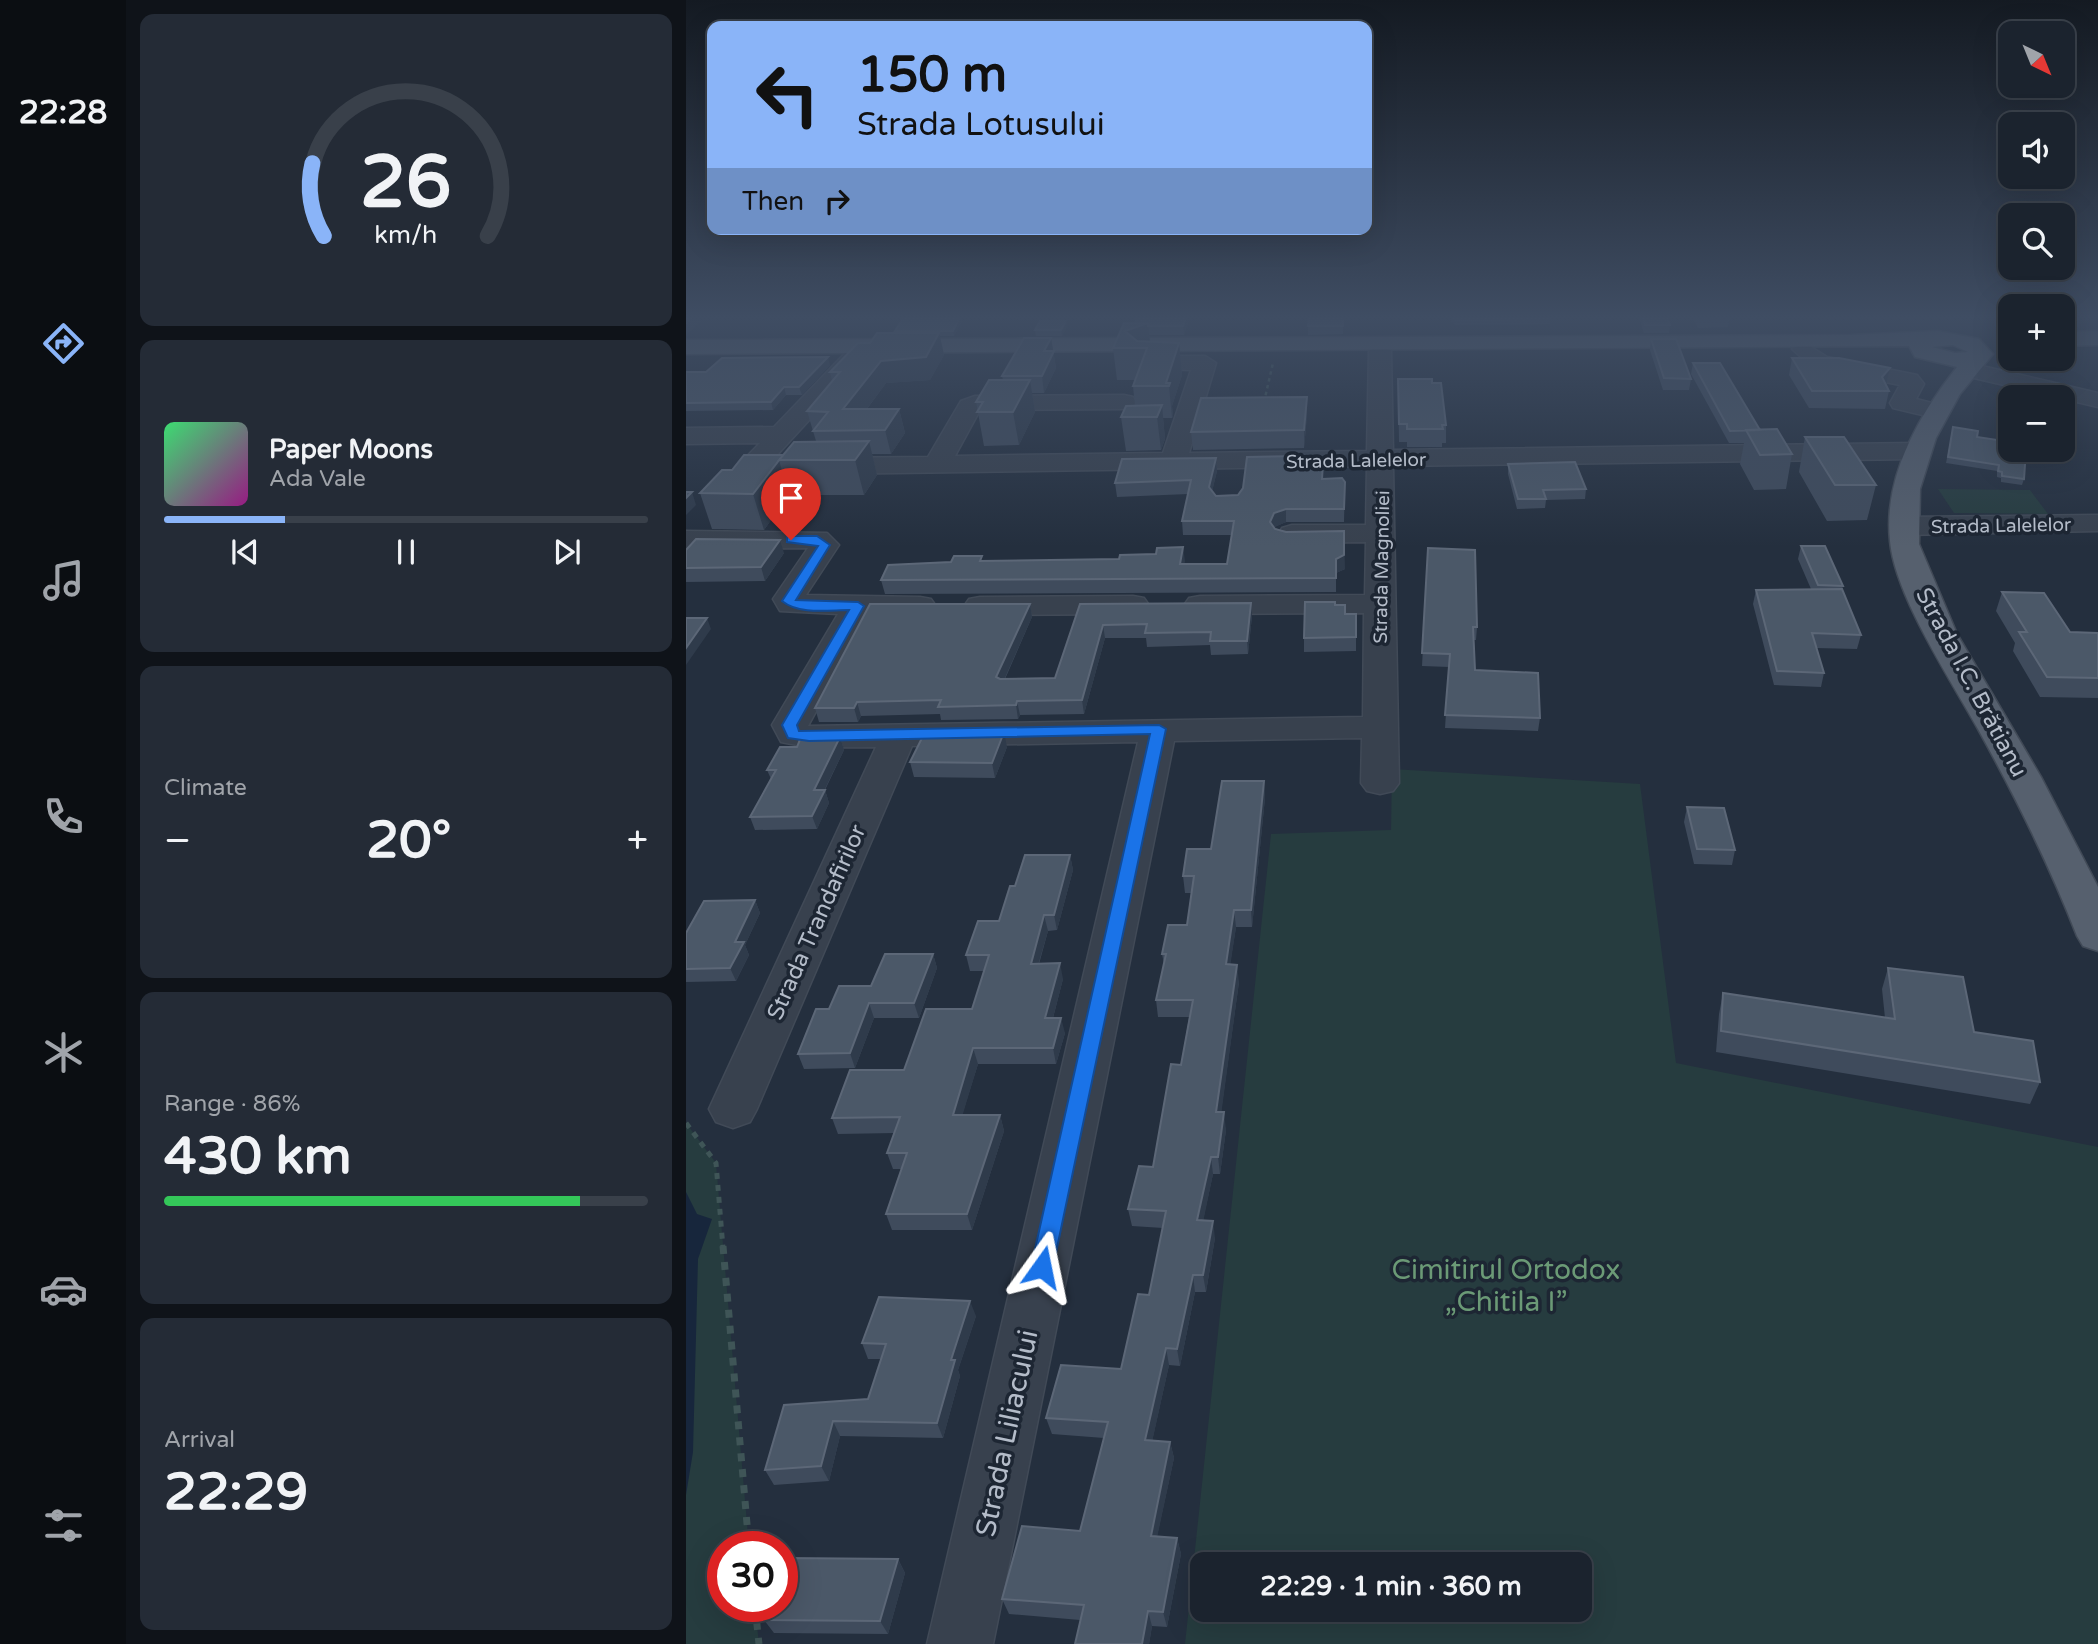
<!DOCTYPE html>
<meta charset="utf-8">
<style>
body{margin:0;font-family:"Varela Round",sans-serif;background:#242b36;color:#f1f3f6;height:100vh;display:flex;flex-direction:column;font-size:26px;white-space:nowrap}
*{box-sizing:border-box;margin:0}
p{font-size:23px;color:#a0a4aa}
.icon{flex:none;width:38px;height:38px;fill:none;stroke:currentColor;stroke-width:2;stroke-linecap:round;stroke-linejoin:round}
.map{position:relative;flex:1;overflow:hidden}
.drawer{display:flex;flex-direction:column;gap:14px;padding:14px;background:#0f1319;width:560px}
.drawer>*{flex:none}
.guide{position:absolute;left:21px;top:21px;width:665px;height:214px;border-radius:14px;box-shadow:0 7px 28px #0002,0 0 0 2px #39404a;background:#8ab4f8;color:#111;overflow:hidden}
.needle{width:46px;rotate:137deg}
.buttons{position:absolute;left:1312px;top:21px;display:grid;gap:14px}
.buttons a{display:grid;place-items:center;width:77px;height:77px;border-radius:14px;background:#1b232e;box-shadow:0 7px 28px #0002,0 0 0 2px #39404a;font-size:35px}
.speed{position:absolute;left:21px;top:1531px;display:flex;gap:14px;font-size:35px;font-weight:700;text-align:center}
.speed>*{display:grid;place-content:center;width:91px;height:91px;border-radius:50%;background:#1b232e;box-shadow:0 7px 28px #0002,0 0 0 2px #39404a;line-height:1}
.speed .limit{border:10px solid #d22;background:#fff;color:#111}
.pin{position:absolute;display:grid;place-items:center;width:60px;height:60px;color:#fff;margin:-72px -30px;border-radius:50% 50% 50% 0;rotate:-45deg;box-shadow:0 0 7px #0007}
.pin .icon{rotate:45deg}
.me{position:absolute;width:77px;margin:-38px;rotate:12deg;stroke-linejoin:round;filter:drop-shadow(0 0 5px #0008)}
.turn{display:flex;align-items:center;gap:24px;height:147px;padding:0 35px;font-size:32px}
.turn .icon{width:91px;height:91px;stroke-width:2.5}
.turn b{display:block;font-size:49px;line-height:60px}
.then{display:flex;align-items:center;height:66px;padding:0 35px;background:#0003;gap:14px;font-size:26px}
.big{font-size:52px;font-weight:800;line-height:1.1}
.drawer .tile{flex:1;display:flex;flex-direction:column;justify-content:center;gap:10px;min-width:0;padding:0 24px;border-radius:14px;background:#242b36}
.drawer .dial{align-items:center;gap:0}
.dial svg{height:182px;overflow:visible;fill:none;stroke:#39404a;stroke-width:7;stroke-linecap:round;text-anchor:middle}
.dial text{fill:#f1f3f6;stroke:none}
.song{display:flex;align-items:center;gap:21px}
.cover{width:84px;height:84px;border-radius:10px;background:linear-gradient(135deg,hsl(140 70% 55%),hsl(310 70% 35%))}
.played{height:7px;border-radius:4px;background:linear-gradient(90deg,#8ab4f8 25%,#39404a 25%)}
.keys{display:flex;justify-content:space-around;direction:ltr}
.heat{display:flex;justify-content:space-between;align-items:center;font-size:38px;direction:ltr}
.charge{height:10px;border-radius:5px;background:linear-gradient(90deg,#34c759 86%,#39404a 0)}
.trip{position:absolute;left:504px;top:1552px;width:402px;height:70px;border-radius:14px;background:#1b232e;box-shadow:0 7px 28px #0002,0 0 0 2px #39404a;font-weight:800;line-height:70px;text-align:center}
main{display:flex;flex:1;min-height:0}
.tabs{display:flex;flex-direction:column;width:126px;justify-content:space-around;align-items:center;background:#0b0e12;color:#a0a4aa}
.tabs .icon{width:49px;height:49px}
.tabs .current{color:#8ab4f8}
.tabs b{font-size:32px;color:#f1f3f6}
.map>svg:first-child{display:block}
.green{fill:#263c3f;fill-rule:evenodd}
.water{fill:#17263c}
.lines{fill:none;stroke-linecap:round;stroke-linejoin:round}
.minor-casing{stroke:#414a57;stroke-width:3}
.major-casing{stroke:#414a57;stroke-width:3}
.path-far2{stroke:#3f5557;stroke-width:2.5;stroke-dasharray:3.5 3.5;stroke-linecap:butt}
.path-far1{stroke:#3f5557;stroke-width:5;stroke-dasharray:6 6;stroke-linecap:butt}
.path{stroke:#3f5557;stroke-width:7;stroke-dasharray:8 8;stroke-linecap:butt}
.minor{fill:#38414e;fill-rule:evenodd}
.major{fill:#56606e;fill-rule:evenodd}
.wall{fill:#3f4b5c}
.shaded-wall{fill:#2f3b4b}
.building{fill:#4b5868;stroke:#5c6777;stroke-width:2}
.route{fill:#1a73e8;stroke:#114b97;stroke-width:2}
.labels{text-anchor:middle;stroke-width:7;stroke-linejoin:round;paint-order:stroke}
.far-street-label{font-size:19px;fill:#b4bcc9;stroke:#1d2633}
.street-label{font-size:23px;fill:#b4bcc9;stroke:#1d2633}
.near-park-label{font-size:28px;fill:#6b9a76;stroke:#1d2633}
.near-street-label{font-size:28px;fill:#b4bcc9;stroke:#1d2633}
</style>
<main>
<nav class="tabs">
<b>22:28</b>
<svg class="icon current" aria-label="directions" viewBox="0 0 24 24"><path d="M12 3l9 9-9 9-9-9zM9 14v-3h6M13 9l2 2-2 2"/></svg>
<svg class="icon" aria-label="music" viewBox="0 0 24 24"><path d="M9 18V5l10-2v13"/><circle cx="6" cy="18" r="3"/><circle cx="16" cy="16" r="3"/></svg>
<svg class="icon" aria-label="phone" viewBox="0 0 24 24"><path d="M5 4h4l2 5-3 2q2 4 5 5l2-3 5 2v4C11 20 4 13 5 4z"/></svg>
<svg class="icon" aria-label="climate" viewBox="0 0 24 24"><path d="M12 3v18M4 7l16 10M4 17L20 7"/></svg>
<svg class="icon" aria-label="car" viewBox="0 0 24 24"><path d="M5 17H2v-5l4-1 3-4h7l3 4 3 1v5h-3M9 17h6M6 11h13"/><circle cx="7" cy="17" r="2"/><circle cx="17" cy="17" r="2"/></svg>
<svg class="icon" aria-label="filters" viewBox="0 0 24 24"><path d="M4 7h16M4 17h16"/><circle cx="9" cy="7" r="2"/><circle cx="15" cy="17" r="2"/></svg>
</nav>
<section class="drawer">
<div class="tile dial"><svg viewBox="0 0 100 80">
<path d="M14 69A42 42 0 1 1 86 69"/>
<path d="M14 69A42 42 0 0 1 9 37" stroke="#8ab4f8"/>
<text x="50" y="56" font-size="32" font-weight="700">26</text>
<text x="50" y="72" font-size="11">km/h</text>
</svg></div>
<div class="tile">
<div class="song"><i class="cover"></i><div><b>Paper Moons</b><p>Ada Vale</p></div></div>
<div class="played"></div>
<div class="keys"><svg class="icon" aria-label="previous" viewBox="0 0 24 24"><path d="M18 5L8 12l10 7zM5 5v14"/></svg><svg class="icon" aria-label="pause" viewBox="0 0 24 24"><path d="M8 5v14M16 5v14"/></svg><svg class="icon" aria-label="next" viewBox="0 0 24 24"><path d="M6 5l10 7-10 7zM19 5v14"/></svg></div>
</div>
<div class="tile"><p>Climate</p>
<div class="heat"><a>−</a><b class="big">20°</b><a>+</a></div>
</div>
<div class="tile"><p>Range · 86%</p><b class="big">430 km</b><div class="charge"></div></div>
<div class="tile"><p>Arrival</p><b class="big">22:29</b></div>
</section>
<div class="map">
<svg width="1412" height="1644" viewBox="0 0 1412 1644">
<rect width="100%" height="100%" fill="#242f3e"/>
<path class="green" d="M1252 489 1344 490 1362 514 1268 513Z
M706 769 954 784 990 1063 1412 1147V1644H499L585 834 705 830ZM516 1564H894V1610H516Z
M0 1123 30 1163 63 1547H37V1606L69 1607 73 1644H0Z"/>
<path class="water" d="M0 1192 11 1214 26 1219 12 1259 7 1452 0 1495Z"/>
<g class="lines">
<g class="minor-casing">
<path id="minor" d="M1314 317H1325V323L1316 322Z
M1117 342 1141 357 1231 375 1238 384 1230 399 1258 406 1261 411 1258 416 1249 418 1207 408 1204 403 1214 385 1126 367 1106 349Z
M694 344 705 351 707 450 1232 443 1241 446 1245 451 1241 456 1232 459 707 466 713 783 707 791 694 794 681 791 675 783 676 738 488 741 307 1644H241L452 742 226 746 71 1109 64 1122 47 1128 30 1122 23 1109 190 747C157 747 127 749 95 742L86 725 152 614 94 611 87 599 122 548 0 549V531L141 533 153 545 120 595 234 597 245 599 250 606 245 613 183 615 122 726 677 717 678 613 514 614 503 612 498 605 503 598 514 596 679 595 680 542 606 543 596 540 592 534 596 528 606 525H680L681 466 139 474 130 472 126 466 130 460 139 458 242 457 275 401 289 396 438 395 447 397 450 402 447 407 438 409 294 410 269 456 477 453 505 370 448 368 445 363 448 358 456 356H519L530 363 503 453 681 451 683 351Z
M171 347 182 354 179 359 50 500H30L26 494 30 488 74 443 0 444V428L88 427 163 349Z
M1283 363 1412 393V407L1275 375 1271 370 1275 365Z
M1412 515V531L1218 535 1208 532 1204 526 1208 520 1218 517Z
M447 596 458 598 463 605 458 612 447 614 294 615 283 613 278 606 283 599 294 597Z"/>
</g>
<g class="major-casing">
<path id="major" d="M1252 331 1293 339 1307 354 1274 394 1250 438 1234 489 1233 544 1271 634 1355 777 1412 887V951L1397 946 1391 936C1363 864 1329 796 1292 729 1265 680 1209 596 1204 541 1197 477 1233 415 1271 367L1229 357 1223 346 0 354V340L1165 335ZM1267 345 1282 352 1269 353 1246 347Z
M1412 331V345L1377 346V332Z"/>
</g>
<path class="path-far2" d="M578 402 587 363"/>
<path class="path-far1" d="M0 1123 30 1163 37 1248"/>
<path class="path" d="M37 1246 63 1547
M69 1606 73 1644"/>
<use href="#minor" class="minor"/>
<use href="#major" class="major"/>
</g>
<path class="wall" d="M278 317 268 336H254L258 355 244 380 200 383 181 409H213L219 433 205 454H186L191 475 178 495H103L78 530 26 529 14 493 46 470 97 455 130 441 121 411 146 381 144 372 184 343 209 333V331Z
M451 317H504L498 335H463L464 342 493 343 496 375 486 406 487 416 486 418H477L479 439 475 450 440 451 435 417 449 406 447 386 449 380H431L427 348 449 323Z
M657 317V334L622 335V326Z
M765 317H864V324L769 325 765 321Z
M914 317H981L984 325 983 333H958L953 318Z
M1006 317H1044L1042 327 1012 328Z
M1137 317H1267V319H1139Z
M381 326 376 336H350L349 330Z
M365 338 370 368 358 393H346L349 412 333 445 298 446 290 402 317 380 316 376Z
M965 339 1005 379 1003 390H977L964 350Z
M1106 358 1204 368 1200 384 1203 391 1199 409 1123 408 1103 375Z
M1007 363 1074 430 1106 454 1100 489 1068 490 1054 464 1058 443H1043L1005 374Z
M144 365 116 395H100L87 410 0 411V372H20Z
M712 379 746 383 760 425V443H756V447H721V442H713Z
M621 415 618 448 507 450 505 432Z
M1266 433 1291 437 1338 479 1336 485 1315 482V478L1311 477V471L1260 463Z
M1119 437 1190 485 1181 520 1141 521 1113 472Z
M616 456V461L637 479 659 482 658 522H600L588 527 659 569 650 573V592L199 594 195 580 265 562 433 559 470 554 497 547 498 564H541L546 535H497L496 521 502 494 431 497 429 483 530 458 531 471 526 491 530 496 552 495Z
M822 464 900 489 899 499 860 500 859 508 831 509 822 474Z
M1115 546 1157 586 1156 590 1175 635 1171 649 1130 648 1138 673 1135 687 1088 685 1067 604 1070 590 1125 589 1112 559Z
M742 548 791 627 790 640H788L789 670 854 718 852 731 759 728 763 667 736 666Z
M0 550 98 553 79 581 0 582Z
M1316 592 1384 632 1412 633V698L1354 697 1327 651 1329 643 1310 611Z
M344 604 346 617 319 679 369 678 394 604 566 616 562 654 525 655 524 645 461 647 460 638H419L398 714 334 715 332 719 255 720 254 714 175 716 172 722H133L129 708Z
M649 605 660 614H670V651L618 652V638Z
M154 737 158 750 139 790 143 803 131 829 69 830 64 817 85 779 81 770 111 747Z
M321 747 309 778 228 777 224 762Z
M578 781 579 798 566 927H550L544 964 553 982 535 1112 540 1130 534 1174H527L517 1220 529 1238 520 1292H509L494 1366 483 1365 466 1441 484 1442 488 1458 471 1536 491 1538 495 1554 481 1627 466 1626 463 1644H389L394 1620 323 1614 316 1599 394 1531 418 1438 366 1434 360 1418 435 1369 463 1295 477 1228 446 1226 442 1209 467 1167 495 1065 503 1017H472L470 1000 478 964 476 954 501 925 505 893H499L497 876 525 849Z
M1001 807 1049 850 1046 865 1008 864 998 822Z
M384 855 387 870 371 930 362 931 353 964 377 979 367 1018 379 1033 370 1064H292L276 1115H314L318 1131 286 1230H206L200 1214 216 1169H207L201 1153 209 1133 152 1134 146 1118 218 1070 286 1009 298 971H284L280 955 313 921 329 886Z
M69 900 74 913 59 945 63 955 50 981 0 982V933Z
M247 954 251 968 233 1018H188L169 1068 118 1069 112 1054 143 1009Z
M1202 968 1354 1082 1344 1104 1030 1052 1033 1014 1037 993 1199 1018 1196 989Z
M290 1316 272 1370 274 1376 257 1438 154 1436 143 1481 88 1485 79 1470 98 1405 182 1399 195 1359H182L176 1343Z
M212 1559 219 1573 202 1634 88 1633 78 1620Z"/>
<path class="shaded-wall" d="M6 317H14L15 321 0 335V323Z
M274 317H278L268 336 267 331Z
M500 317H504L498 335 497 326Z
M380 321 381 326 376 336 375 330Z
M462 323 465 354 461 348 439 331Z
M253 333 258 355 244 380 200 383 165 430 157 409 195 361Z
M365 338 370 368 358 393 356 376 358 351Z
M493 343 496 375 486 406 487 416 486 418 483 386 480 383Z
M142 357 144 365 116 395 113 387Z
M1204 368 1200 385 1196 377Z
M344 380 349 412 333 445 327 412Z
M98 387 100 395 87 410 85 402Z
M621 397V415L618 448V430Z
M476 405 479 439 475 450 471 417Z
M213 409 219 433 205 454 199 430Z
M183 441 191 475 178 495 169 460Z
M530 458 531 471 524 500 523 487Z
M93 460 103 495 78 530 67 494Z
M6 492 10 505 0 515V498Z
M600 509V522L589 527 585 535 584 522 588 513Z
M658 531 659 569 650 573V592V559Z
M94 540 98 553 79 581 75 567Z
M497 547 499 561 496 579 494 564Z
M565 603 566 616 562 654 561 641Z
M344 604 346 617 313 691 310 677Z
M21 618 25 629 0 665V648Z
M417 625 419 638 398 714 396 700Z
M331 701 334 715 332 719 330 705Z
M171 702 175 716 172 722 168 708Z
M318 732 321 747 309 778 306 763Z
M154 737 158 750 132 803 128 790Z
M578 781 579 798 566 927 565 910Z
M139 790 143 803 131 829 126 816Z
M384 855 387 870 371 930 368 915Z
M69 900 74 913 59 945 63 955 50 981 44 968 49 942Z
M548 910 550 927 542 981 540 964Z
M358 915 362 931 348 979 345 964Z
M247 954 251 968 233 1018 228 1003Z
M374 963 377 979 363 1033 359 1018Z
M551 965 553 982 533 1130 530 1112Z
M183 1003 188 1018 169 1068 164 1053Z
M375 1018 379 1033 370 1064 367 1048Z
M287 1048 292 1064 272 1130 267 1115Z
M538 1112 540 1130 534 1174 532 1157Z
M314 1115 318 1131 286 1230 281 1214Z
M525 1157 527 1174 514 1237 511 1220Z
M527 1221 529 1238 520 1292 517 1275Z
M507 1275 509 1292 494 1366 491 1349Z
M284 1301 290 1316 272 1370 274 1376 257 1438 251 1423 265 1360Z
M480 1348 483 1365 463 1456 459 1440Z
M147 1421 154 1436 143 1481 135 1466Z
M484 1442 488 1458 468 1552 465 1536Z
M491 1538 495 1554 481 1627 477 1612Z
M212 1559 219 1573 202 1634 194 1621Z
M462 1611 466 1626 463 1644H456Z"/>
<path class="building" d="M0 317H6L0 323Z
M218 317H274L267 331H209Z
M451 317H500L497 326H462V323H449Z
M623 317H657V326H622Z
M767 317H864V319L769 320Z
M957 317H981L984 325H959Z
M354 321H380L375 330H349Z
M438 323H462L439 331 451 341 493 343 480 383H484L483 386H447L461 348H427Z
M191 333H253L240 357 195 361 157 409H213L199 430 127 431 142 412 121 411 154 372H144L172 343H184Z
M338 338H365L358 351H368L356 376H316Z
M965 339H990L1005 379 978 378Z
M142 357 113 387H98L85 402 0 403V372H20L36 358Z
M1106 358H1153L1204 368 1196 377 1203 391H1126Z
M1007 363H1034L1074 430 1044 431Z
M712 379H746V383H755L760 425H756L757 429H721V424H713Z
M303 380H344L327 412H291L297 402H290Z
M621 397 618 430 505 432 515 398Z
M476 405 471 417H435L440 406Z
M1267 427 1292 431 1291 437 1325 442V450H1340L1338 479 1316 476V472L1312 471 1313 465 1262 457Z
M1091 429 1106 454 1074 455 1060 430Z
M1119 437H1158L1190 485H1149Z
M183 441 169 460H93L108 442Z
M58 455H97L67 494 14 493 36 470H46Z
M616 456 615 460 637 463 636 479 656 478 659 482 658 509H600L588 513 584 522 589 529 600 532 658 531V555L650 559V578L195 580 202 565 265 562 268 556H296L294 561 433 559 434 555 470 554 471 548 497 547 494 564H541L548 521H496L505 480 429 483 436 459 530 458 523 487 530 496 552 495 557 488 561 457Z
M889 462 900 489 857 490 860 499H832L822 464Z
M0 492H6L0 498Z
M10 539 94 540 75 567 0 568V550Z
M1115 546H1139L1157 586 1132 585Z
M742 548 789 550 791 627H787L789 670 852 673 854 718 759 715 764 654 736 653Z
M1156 589 1175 635 1126 633 1138 673 1091 671 1070 590Z
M1316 592 1358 593 1384 632 1412 633V678L1361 677 1333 632H1341Z
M619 602H649V605H659V614H670V637L618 638Z
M565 603 561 641H524L525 632 459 633 461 624 417 625 396 700 331 701 330 705 252 707 255 700 171 702 168 708H129L184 604H344L310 677 314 679 369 678 394 604Z
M0 618H21L0 648Z
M318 732 306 763 224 762 238 734Z
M115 737H154L128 790H139L126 816 64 817 90 770H81L94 747H111Z
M536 781H578L565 910H548L540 964 551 965 530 1112H538L532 1157H525L511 1220 527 1221 517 1275H507L491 1349 480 1348 459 1440 484 1442 465 1536 491 1538 477 1612 462 1611 456 1644H389L398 1605 316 1599 336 1526 394 1531 422 1422 360 1418 375 1365 435 1369 452 1294 463 1295 480 1211 442 1209 453 1166 467 1167 485 1064 495 1065 507 1000H470L480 954H476L482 925H501L508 876H497L501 849H525Z
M1001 807 1038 808 1049 850 1011 849Z
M339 855H384L368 915H358L345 964 374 963 359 1018H375L367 1048H287L267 1115H314L281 1214H200L221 1153H201L214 1117 146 1118 164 1070H218L240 1009H286L303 955H280L292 921H313L324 886H329Z
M69 900 49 942H58L44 968 0 969V933L18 901Z
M199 954H247L228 1003H183L164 1053 112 1054 130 1009H143L153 986H185Z
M1202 968 1277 977 1288 1032 1347 1041 1354 1082 1035 1031 1037 993 1209 1019Z
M193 1297 284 1301 265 1360H269L251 1423 147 1421 135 1466 79 1470 98 1405 182 1399 200 1344 176 1343Z
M99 1558 212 1559 194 1621 78 1620 83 1606H96V1565Z"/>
<linearGradient id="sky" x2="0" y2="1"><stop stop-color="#141a22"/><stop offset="0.58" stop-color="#3f4d63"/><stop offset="1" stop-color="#3f4d63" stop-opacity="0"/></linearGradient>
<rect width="1412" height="547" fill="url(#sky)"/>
<path class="route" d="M105 536H131L144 545 110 600 172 602 178 606 111 725 113 731 473 725 480 729 367 1267 363 1274 356 1277 348 1274 345 1267 464 734 123 741 102 738 96 725 163 610C143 610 113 615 96 601L132 546 101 542V537Z"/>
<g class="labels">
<g class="far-street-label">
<text transform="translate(670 460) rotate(-1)" y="7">Strada Lalelelor</text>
<text transform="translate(1315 525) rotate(-1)" y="7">Strada Lalelelor</text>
<text transform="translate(695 567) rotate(-89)" y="7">Strada Magnoliei</text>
</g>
<g class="street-label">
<text transform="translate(1286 682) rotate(62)" y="8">Strada I.C. Brătianu</text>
<text transform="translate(130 922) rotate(-66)" y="8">Strada Trandafirilor</text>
</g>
<g class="near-park-label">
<text x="820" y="1279">Cimitirul Ortodox<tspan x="820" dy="32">„Chitila I”</tspan></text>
</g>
<g class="near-street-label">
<text transform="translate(320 1433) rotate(-78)" y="10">Strada Liliacului</text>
</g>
</g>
</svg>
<div class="buttons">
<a><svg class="needle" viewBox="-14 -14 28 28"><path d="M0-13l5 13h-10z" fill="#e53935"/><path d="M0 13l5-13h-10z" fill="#a0a4aa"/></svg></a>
<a><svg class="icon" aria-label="sound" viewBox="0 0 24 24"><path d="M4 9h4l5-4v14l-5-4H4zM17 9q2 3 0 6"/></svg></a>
<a><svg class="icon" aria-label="search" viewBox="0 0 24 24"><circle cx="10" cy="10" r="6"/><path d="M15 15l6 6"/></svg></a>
<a>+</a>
<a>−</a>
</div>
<div class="speed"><div class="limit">30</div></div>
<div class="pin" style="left:105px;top:540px;background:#d93025"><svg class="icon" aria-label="arrive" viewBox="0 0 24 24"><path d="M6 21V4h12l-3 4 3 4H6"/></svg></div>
<svg class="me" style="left:356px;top:1267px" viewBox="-20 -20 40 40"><path d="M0-17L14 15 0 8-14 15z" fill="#1a73e8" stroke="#fff" stroke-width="4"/></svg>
<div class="trip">22:29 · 1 min · 360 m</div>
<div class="guide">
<div class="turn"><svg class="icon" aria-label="left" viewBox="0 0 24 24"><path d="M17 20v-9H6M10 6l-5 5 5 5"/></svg><div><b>150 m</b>Strada Lotusului</div></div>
<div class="then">Then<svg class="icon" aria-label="right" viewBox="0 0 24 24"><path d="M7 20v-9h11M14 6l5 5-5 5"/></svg></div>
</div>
</div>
</main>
